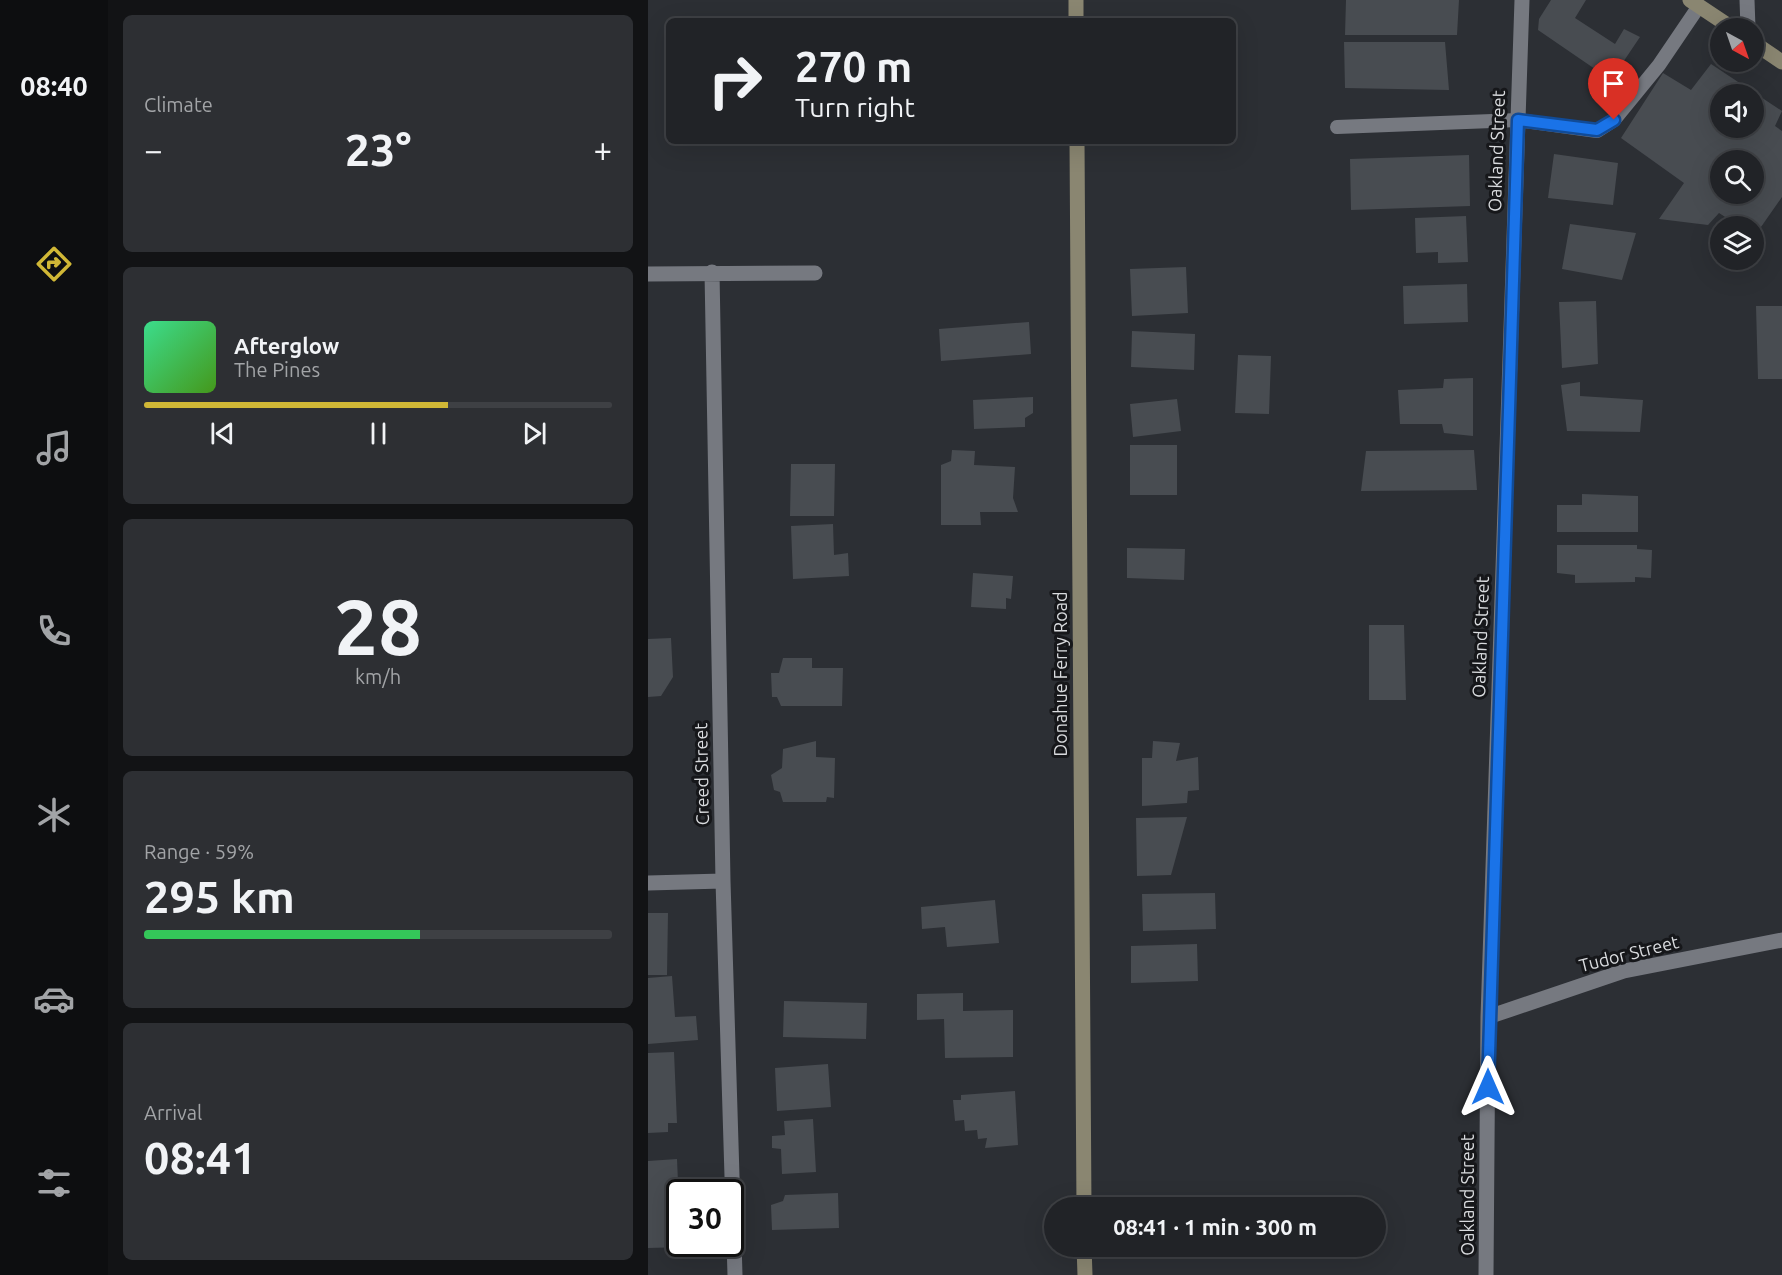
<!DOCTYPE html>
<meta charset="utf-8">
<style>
body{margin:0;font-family:Ubuntu,sans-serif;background:#2d2f33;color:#f1f3f6;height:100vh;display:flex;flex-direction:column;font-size:22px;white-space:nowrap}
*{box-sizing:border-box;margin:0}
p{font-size:20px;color:#a2a4a7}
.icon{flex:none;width:33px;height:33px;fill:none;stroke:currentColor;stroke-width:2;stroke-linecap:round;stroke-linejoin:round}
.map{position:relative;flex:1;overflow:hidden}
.panel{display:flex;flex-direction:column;gap:15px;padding:15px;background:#121315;width:540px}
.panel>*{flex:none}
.banner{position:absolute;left:18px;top:18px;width:570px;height:126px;border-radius:9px;box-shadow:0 6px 24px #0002,0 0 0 2px #3e4044;background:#212327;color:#f1f3f6;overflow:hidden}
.needle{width:39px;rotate:140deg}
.fabs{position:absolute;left:1062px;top:18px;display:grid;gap:12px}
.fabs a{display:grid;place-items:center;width:54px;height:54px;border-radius:50%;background:#212327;box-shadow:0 6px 24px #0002,0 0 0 2px #3e4044;font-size:30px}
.speed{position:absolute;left:18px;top:1179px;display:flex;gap:12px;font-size:30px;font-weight:700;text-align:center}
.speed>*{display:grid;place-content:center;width:78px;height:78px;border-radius:50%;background:#212327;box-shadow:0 6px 24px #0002,0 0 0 2px #3e4044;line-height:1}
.speed .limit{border:3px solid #111;border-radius:9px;background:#fff;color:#111}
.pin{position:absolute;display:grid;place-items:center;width:51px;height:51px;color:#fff;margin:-62px -26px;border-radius:50% 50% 50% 0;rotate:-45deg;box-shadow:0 0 6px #0007}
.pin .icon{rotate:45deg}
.me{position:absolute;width:66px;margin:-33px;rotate:0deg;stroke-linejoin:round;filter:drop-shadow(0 0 4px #0008)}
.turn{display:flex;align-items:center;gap:21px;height:126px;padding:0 30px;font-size:27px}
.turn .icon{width:78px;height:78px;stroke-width:2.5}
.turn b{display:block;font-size:42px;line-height:51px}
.big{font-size:45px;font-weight:600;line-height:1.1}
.panel .tile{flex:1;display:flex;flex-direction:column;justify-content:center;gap:9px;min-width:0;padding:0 21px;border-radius:9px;background:#2d2f33}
.panel .dial{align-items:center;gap:0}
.dial b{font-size:78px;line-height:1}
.song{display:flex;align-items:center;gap:18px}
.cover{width:72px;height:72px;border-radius:9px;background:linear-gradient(135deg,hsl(150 70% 55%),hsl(100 70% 35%))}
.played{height:6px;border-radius:3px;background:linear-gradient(90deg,#d0b736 65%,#3e4044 65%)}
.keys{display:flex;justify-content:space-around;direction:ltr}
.heat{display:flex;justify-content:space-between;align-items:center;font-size:33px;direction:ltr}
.charge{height:9px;border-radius:4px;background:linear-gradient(90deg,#34c759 59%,#3e4044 0)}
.trip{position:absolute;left:396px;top:1197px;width:342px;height:60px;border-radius:30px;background:#212327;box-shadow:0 6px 24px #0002,0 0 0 2px #3e4044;font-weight:600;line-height:60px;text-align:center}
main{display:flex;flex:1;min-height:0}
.tabs{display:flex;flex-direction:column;width:108px;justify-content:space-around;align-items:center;background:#0d0e10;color:#a2a4a7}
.tabs .icon{width:42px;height:42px}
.tabs .active{color:#d0b736}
.tabs b{font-size:27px;color:#f1f3f6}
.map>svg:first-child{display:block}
.building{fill:#484c51;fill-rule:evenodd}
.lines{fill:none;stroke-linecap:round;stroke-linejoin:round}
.lane{stroke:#767980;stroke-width:14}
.street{stroke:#767980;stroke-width:15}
.secondary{stroke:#8a8671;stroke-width:15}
.route-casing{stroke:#114b97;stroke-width:15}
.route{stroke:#1a73e8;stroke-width:10}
.labels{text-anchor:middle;stroke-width:6;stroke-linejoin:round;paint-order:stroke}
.street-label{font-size:18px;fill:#d9dbde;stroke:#16171a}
</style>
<main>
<nav class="tabs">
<b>08:40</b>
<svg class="icon active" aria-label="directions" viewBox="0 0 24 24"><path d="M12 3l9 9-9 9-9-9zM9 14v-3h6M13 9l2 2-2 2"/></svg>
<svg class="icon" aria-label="music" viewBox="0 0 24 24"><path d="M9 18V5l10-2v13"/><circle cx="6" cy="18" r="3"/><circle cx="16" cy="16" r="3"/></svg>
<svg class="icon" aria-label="phone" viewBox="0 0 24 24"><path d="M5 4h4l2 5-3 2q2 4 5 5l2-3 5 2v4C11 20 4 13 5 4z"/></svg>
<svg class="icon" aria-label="climate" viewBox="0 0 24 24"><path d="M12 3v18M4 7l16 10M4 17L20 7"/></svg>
<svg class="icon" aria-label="car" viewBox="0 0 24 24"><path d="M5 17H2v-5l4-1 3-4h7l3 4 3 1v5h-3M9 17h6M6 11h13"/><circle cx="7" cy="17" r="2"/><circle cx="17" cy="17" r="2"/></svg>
<svg class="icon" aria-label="filters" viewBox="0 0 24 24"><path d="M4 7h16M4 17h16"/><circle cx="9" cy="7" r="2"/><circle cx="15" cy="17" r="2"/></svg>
</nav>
<section class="panel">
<div class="tile"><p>Climate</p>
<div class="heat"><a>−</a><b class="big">23°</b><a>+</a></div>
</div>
<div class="tile">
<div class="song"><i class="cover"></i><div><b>Afterglow</b><p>The Pines</p></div></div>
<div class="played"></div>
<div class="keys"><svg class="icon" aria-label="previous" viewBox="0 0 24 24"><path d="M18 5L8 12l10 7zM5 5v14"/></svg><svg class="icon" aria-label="pause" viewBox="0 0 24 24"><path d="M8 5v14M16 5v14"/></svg><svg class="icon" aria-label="next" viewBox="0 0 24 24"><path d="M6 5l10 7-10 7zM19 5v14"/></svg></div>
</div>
<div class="tile dial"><b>28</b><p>km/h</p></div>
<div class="tile"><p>Range · 59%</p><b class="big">295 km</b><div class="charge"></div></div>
<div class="tile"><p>Arrival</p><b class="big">08:41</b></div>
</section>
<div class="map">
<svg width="1134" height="1275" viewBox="0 0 1134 1275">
<rect width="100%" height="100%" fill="#2c2f34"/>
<path class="building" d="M698 0H811L809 35H697Z
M903 0H938L927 18 967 44 976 29 992 37 963 80 890 30 891 19Z
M696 42H797L801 90 697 88Z
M1063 64 1134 111 1127 126 1134 131V197L1106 237V226H1091L1071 213 1060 225 1011 219 1036 183 973 138 1015 73 1043 90ZM1072 94H1106V128H1072ZM1072 160H1106V194H1072Z
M906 154 970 163 965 205 900 198Z
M821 155 822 206 703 210 702 159Z
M818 216 820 262 790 263V252L768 253 767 218Z
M922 224 988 233 974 280 914 269Z
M538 267 540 313 484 316 482 269Z
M819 284 820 322 756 324 755 286Z
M948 301 950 364 914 368 911 302Z
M1108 306H1134V379H1110Z
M381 322 383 354 293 361 291 329Z
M484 331 547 334 546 370 483 367Z
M590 355 623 356 621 414 587 413Z
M825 378V436L796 433 794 424H752L750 390 795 388 796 379Z
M932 382V396L995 400 992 432 919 431 913 385Z
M385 397V413L377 418V427L326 429 325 400Z
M529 399 533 431 485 437 482 404Z
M482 445H529V495H482Z
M304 450 327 451 326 465 367 467 365 498 370 512H332L333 525H293V465L303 461Z
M826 450 829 490 713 491 718 451Z
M143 464H187L186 516H142Z
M934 494 990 496V532H909V505H934Z
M185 524 186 555 200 553 201 576 145 579 143 526Z
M909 545H989V549L1004 550 1003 578 987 577V582L927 583V575L909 573Z
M479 548 537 549 536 580 479 578Z
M325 573 365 576 363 599 358 598V609L323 607Z
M721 625H756L758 700H721Z
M23 638 25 677 13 696 0 697V639Z
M135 658H164V668H195L194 706H133L129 697H124L123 673H131Z
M168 741V757L187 758 186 798 179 797 178 802H135L132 792 126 790 123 775 134 768 135 749Z
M505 741 532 743 528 761 550 757 551 790 540 791 539 803 494 806V758H504Z
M539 817 523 875 489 876 488 818Z
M567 893 568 929 495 931 494 894Z
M347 900 351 943 299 947 297 927 274 929 273 907Z
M0 913H20L19 975H0Z
M549 944 550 981 483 983V946Z
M24 976 27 1017 48 1016 50 1040 0 1044V978Z
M315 993V1011L365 1010V1057L297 1058 296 1019 269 1020V994Z
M136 1001 219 1003 218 1039 135 1037Z
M26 1052 29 1123H20V1132L0 1133V1053Z
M180 1064 183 1107 129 1111 127 1068Z
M367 1091 370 1145 337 1148 339 1138 330 1139 329 1130 317 1131 316 1120 307 1121 305 1100H313V1095Z
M165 1119 168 1172 134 1174 133 1149 124 1148V1136L137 1135 136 1121Z
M29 1159 30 1182H36V1192H32V1244H37V1247L0 1248V1161Z
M190 1193 191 1228 124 1230 123 1205 135 1201 137 1195Z"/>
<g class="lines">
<path class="lane" d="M689 127 870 120 949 131 966 120 1011 65 1051 6"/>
<path class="street" d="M1099 0 1100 28
M64 272 75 881 87 1275
M0 274 167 273
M0 883 75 881
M840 1017 976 971 1134 940
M838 1275 840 1017 874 0"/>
<path class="secondary" d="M428 0V21
M1042 0 1084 28
M1106 43 1134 62
M429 141 436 1208
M436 1246 437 1275"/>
</g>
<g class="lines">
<g class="route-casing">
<path id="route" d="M840 1087 870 120 949 130 966 120"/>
</g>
<use href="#route" class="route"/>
</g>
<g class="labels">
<g class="street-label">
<text transform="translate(849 151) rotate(-88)" y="6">Oakland Street</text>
<text transform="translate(833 637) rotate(-88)" y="6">Oakland Street</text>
<text transform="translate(413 674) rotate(-90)" y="6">Donahue Ferry Road</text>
<text transform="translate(54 774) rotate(-91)" y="6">Creed Street</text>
<text transform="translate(981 954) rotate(-14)" y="6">Tudor Street</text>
<text transform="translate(820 1195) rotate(-90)" y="6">Oakland Street</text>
</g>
</g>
</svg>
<div class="fabs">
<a><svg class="needle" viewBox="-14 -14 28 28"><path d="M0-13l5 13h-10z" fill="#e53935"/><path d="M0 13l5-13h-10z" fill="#a2a4a7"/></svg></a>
<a><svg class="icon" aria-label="sound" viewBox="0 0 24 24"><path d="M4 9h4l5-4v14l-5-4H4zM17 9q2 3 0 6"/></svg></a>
<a><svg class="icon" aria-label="search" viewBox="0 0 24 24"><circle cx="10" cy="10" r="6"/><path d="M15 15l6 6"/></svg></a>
<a><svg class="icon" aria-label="layers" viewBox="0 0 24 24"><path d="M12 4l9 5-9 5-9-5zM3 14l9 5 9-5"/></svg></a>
</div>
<div class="speed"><div class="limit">30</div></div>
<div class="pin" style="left:966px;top:120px;background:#d93025"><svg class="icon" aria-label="arrive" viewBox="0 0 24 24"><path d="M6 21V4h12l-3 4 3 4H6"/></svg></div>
<svg class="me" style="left:840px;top:1087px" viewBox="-20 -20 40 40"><path d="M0-17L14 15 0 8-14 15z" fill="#1a73e8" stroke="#fff" stroke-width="4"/></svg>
<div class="trip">08:41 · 1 min · 300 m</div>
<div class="banner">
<div class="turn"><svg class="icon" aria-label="right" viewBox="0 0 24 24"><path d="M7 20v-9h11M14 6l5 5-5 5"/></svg><div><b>270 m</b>Turn right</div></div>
</div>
</div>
</main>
